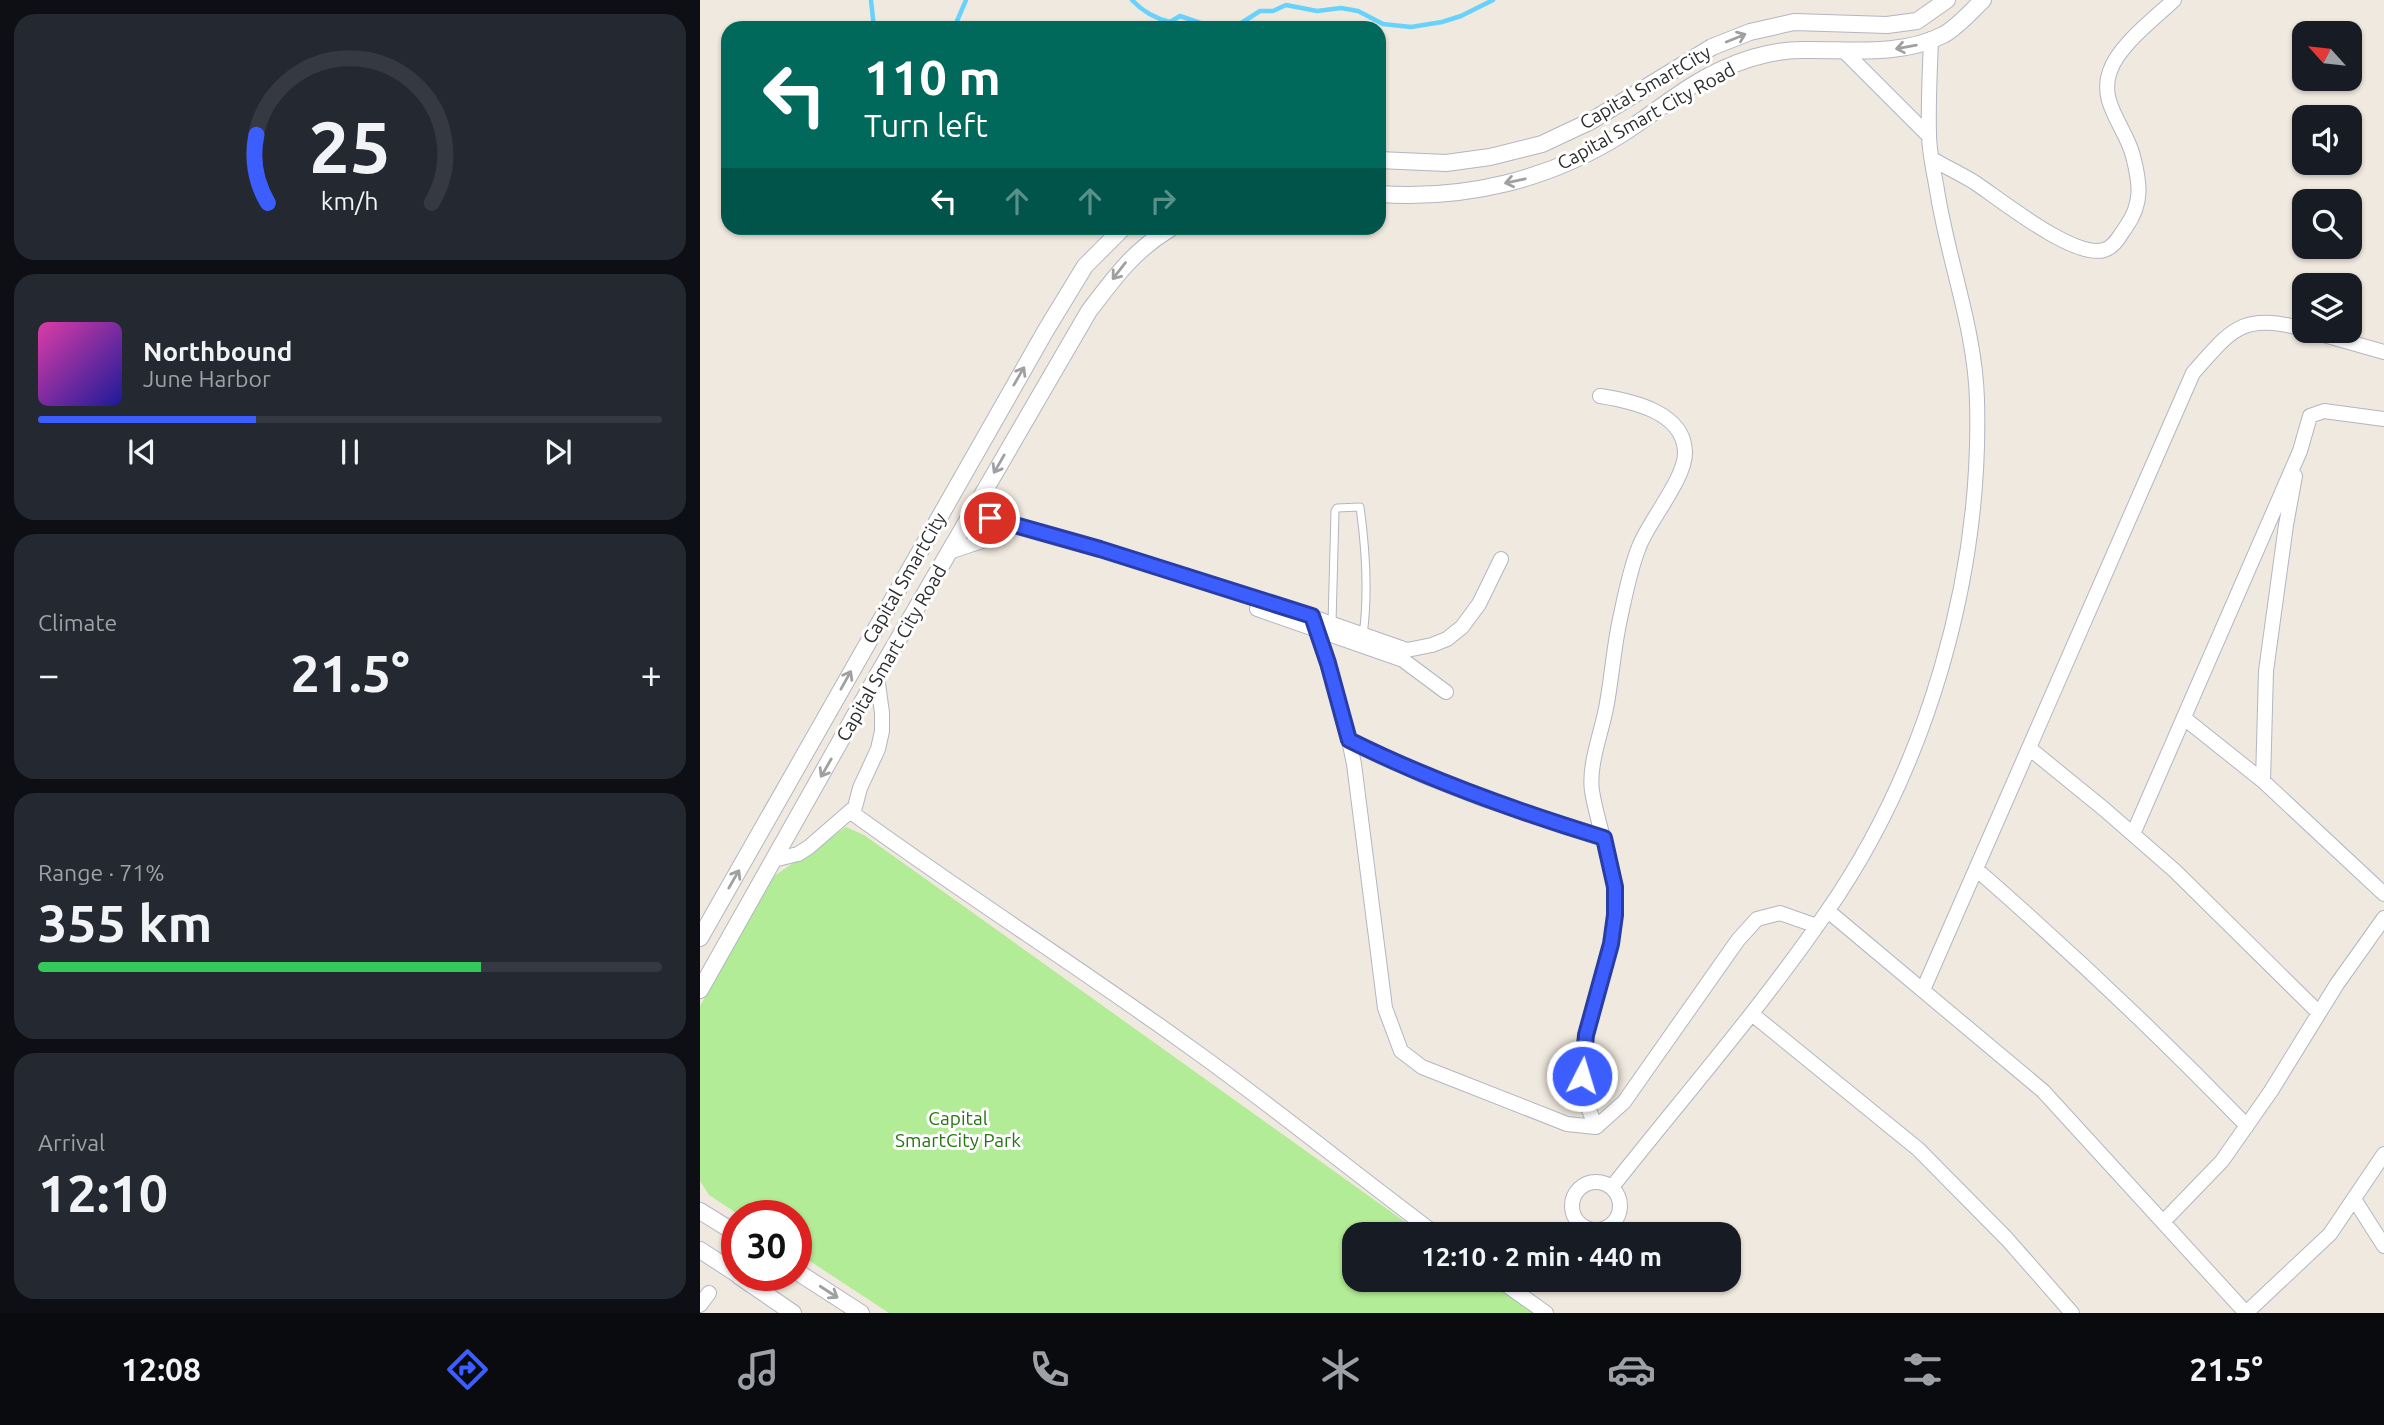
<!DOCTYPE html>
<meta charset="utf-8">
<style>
body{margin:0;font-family:Ubuntu,sans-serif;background:#242831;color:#f1f3f6;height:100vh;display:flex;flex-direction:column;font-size:26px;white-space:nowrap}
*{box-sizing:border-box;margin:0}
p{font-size:23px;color:#9ea1a6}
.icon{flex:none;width:38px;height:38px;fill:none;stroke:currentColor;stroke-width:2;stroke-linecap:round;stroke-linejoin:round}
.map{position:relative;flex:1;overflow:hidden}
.side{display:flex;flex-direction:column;gap:14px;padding:14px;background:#0d0f14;width:700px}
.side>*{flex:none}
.banner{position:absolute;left:21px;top:21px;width:665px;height:214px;border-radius:21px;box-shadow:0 2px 5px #0004;background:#00695c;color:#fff;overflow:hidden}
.needle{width:46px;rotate:297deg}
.fabs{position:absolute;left:1592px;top:21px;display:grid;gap:14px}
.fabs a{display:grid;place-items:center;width:70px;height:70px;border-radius:14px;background:#171b24;box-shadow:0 2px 5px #0004;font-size:35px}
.speed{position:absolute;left:21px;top:1200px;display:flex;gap:14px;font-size:35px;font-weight:700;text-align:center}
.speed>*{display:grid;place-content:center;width:91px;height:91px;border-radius:50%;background:#171b24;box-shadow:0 2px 5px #0004;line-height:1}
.speed .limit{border:10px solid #d22;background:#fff;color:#111}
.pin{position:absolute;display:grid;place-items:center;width:60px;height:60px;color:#fff;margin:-30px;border:4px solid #fff;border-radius:50%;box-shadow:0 2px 7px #0007}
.me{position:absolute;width:77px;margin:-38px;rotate:5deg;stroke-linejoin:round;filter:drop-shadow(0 0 5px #0008)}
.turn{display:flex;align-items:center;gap:24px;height:147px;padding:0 28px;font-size:32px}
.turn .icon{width:91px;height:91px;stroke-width:2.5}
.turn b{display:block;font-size:49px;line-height:60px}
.lanes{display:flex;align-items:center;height:66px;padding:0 28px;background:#0003;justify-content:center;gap:35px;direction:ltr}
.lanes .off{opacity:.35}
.big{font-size:52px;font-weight:700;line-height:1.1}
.side .widget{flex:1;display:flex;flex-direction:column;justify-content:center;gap:10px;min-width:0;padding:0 24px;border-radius:21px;background:#242831}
.side .dial{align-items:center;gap:0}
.dial svg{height:182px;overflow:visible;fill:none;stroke:#363941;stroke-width:7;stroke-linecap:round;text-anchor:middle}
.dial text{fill:#f1f3f6;stroke:none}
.song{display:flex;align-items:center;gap:21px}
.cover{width:84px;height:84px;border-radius:10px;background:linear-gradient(135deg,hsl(320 70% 55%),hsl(240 70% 35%))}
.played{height:7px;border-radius:4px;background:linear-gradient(90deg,#3d5eff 35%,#363941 35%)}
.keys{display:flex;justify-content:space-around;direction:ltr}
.heat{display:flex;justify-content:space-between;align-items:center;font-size:38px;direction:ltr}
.charge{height:10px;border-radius:5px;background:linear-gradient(90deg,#34c759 71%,#363941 0)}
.trip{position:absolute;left:642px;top:1222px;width:399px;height:70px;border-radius:21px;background:#171b24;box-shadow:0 2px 5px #0004;font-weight:700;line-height:70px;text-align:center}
.tabs{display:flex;height:112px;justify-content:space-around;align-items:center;background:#090b0e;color:#9ea1a6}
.tabs .icon{width:49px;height:49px}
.tabs .active{color:#3d5eff}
.tabs b{font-size:32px;color:#f1f3f6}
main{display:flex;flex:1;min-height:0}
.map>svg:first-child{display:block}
.green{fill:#b2ec96}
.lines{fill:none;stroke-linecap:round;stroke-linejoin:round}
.stream{stroke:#68d2fc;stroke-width:4.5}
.service-casing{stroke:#b3b5c2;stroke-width:9}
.minor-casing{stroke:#b3b5c2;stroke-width:16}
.tertiary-casing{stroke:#b3b5c2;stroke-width:18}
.service{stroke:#fff;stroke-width:7}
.minor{stroke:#fff;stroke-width:14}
.tertiary{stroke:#fff;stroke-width:16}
.oneway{stroke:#a0a0a0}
.route-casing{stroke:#283da6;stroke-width:18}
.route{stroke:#3d5eff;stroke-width:12}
.labels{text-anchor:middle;stroke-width:6;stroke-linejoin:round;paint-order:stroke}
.street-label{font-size:19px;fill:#2d2d2d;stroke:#fff}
.park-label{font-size:19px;fill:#267513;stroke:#fff}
</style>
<main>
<section class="side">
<div class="widget dial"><svg viewBox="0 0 100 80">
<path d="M14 69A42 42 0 1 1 86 69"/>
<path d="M14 69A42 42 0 0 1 9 39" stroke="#3d5eff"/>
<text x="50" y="56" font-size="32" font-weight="700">25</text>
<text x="50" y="72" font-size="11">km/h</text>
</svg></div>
<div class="widget">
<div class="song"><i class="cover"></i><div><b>Northbound</b><p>June Harbor</p></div></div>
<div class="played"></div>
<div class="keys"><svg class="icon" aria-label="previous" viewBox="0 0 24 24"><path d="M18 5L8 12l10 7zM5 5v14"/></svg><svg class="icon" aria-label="pause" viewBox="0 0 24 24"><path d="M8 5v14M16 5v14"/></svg><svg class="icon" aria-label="next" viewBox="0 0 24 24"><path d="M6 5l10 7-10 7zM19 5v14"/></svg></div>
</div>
<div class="widget"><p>Climate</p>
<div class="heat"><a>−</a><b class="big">21.5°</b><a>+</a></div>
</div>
<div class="widget"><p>Range · 71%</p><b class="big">355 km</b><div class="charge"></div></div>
<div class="widget"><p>Arrival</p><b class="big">12:10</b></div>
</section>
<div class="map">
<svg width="1684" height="1313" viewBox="0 0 1684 1313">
<rect width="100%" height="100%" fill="#f0e9df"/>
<path class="green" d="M146 827 164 835 722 1234H654V1279H786L833 1313H189L96 1252V1216H41L9 1195 0 1181V1006L74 876Z"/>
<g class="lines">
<path class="stream" d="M171 0 174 28
M432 0C443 12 454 18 470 22L480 16 515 28
M254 28 266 0
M526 28 535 27 560 11H573L586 5 617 11 641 8 658 11 683 24 711 27 742 22 761 16 793 0"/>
<g class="service-casing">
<path id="service" d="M632 623 635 511 637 508 660 507C666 550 669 592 663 635"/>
</g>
<g class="minor-casing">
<path id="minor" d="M1144 51 1229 136
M1232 159C1246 167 1261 174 1274 182 1301 200 1374 259 1404 250 1415 247 1420 235 1426 227 1443 203 1440 183 1433 156 1426 127 1398 103 1410 71 1419 45 1454 19 1474 0
M1610 331 1684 352
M284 491 308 523
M271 513 416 554 607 615 707 650 732 645 747 639 762 627 779 604 801 559
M266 522 304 532
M249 552 306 533
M557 609 703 660 746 692
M612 616C629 665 644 713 654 764L685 1008 701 1051 722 1067 867 1124 896 1127 924 1102 1038 940 1057 919 1080 913 1117 926
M1484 718 1563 781 1684 894
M649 740 722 775 783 799 904 837
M1329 748 1404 809 1475 871 1619 1013
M1563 781 1566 671 1586 525 1595 476
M151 812C262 893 379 967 491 1048 574 1107 654 1173 736 1234
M1433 834 1600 451 1610 416 1624 411 1684 419
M73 860 98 854 109 847 155 807 160 788 178 749 182 731V713L177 676
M1276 869C1370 951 1460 1036 1547 1126
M1128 911 1343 1091 1546 1313
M1223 990 1493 373C1533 328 1541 313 1605 329
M1052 1014 1218 1149 1307 1239 1372 1313
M896 1127C892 1116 885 1104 884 1092 874 1031 911 975 915 916 918 872 899 834 892 791 888 764 903 729 907 703 912 675 914 646 920 619 925 596 930 569 939 547 948 522 986 478 985 452 984 412 932 401 900 396
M872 1206a24 24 0 1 1 48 0a24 24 0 1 1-48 0Z
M912 1187C984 1096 1060 1009 1126 913 1227 768 1282 577 1277 400 1275 328 1248 261 1237 190 1234 172 1229 152 1229 134 1228 102 1230 70 1231 39
M1654 1199 1684 1246
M1463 1222 1522 1161 1571 1091 1637 984 1684 918
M798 1279 846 1313
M0 1305 9 1293
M1546 1313 1630 1234 1684 1154"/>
</g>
<g class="tertiary-casing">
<path id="tertiary" d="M679 160 746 163 790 157 842 144 891 121 1012 47 1050 32 1094 22 1187 25 1217 21 1247 0
M679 194C765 200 849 180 922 134 956 112 988 84 1025 68 1048 58 1077 50 1102 50 1150 49 1199 57 1243 35 1258 27 1271 11 1283 0
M0 938 346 330 385 266 423 228
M0 990 177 676 389 311C415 277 433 251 471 228
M0 1211 37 1234
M0 1250 37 1274
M96 1271 161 1313
M39 1276 93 1313"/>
</g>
<use href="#service" class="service"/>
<use href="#minor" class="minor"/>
<use href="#tertiary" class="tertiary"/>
</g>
<defs><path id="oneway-shaft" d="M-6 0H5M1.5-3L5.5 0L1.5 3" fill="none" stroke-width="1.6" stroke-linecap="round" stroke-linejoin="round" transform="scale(1.75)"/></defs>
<g class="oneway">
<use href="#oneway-shaft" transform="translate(1036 38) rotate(-22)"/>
<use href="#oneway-shaft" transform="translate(1206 47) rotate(170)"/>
<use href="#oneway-shaft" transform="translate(815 181) rotate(168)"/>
<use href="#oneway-shaft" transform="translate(419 271) rotate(128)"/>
<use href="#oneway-shaft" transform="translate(319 376) rotate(-60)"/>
<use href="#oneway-shaft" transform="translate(299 464) rotate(120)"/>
<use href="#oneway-shaft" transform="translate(146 680) rotate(-61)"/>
<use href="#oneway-shaft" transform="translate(126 768) rotate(120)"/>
<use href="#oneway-shaft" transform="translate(34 879) rotate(-60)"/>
<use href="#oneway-shaft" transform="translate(129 1292) rotate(33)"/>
</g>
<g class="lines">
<g class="route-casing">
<path id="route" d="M290 518 400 549 612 616 628 663 649 740C731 781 816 811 904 838L915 887V915L911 944 886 1035 882 1076"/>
</g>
<use href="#route" class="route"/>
</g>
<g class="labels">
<g class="street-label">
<text transform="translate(945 87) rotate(-30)" y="7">Capital SmartCity</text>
<text transform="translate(946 116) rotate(-29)" y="7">Capital Smart City Road</text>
<text transform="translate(204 578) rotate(-60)" y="7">Capital SmartCity</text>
<text transform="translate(191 653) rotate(-60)" y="7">Capital Smart City Road</text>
</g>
<g class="park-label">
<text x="258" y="1125">Capital<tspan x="258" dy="22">SmartCity Park</tspan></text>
</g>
</g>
</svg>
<div class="fabs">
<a><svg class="needle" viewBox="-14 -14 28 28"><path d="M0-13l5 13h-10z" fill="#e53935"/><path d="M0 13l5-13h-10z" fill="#9ea1a6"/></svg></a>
<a><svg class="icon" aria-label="sound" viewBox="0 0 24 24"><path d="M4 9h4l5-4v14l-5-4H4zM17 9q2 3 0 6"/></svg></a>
<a><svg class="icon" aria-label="search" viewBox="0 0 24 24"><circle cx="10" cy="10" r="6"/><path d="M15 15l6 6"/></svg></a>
<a><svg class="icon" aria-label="layers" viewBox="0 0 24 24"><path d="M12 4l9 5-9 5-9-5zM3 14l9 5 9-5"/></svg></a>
</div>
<div class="speed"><div class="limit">30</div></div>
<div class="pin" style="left:290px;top:518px;background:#d93025"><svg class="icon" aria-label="arrive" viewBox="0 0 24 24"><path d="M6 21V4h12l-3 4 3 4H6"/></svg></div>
<svg class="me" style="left:882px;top:1076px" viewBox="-20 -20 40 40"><circle r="17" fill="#3d5eff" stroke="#fff" stroke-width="3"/><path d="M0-11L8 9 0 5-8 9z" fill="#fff"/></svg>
<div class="trip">12:10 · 2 min · 440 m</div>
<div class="banner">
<div class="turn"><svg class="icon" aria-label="left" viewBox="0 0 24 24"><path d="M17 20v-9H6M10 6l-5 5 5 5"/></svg><div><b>110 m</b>Turn left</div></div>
<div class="lanes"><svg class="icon" aria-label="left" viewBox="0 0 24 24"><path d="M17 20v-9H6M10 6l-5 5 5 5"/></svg><svg class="icon off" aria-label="ahead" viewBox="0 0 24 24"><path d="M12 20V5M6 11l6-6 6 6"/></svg><svg class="icon off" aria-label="ahead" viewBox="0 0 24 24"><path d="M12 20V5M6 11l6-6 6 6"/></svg><svg class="icon off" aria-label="right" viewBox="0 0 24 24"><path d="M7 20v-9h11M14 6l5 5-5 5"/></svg></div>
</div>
</div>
</main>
<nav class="tabs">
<b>12:08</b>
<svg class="icon active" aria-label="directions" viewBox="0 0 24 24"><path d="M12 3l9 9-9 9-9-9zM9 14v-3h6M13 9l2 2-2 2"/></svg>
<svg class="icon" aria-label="music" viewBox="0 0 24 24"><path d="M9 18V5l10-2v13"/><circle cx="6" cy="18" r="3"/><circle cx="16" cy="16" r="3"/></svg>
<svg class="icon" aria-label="phone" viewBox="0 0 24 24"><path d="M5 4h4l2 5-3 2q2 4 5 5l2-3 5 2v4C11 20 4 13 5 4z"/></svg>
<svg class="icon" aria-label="climate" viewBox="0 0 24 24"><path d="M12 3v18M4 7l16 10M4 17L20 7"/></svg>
<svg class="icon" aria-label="car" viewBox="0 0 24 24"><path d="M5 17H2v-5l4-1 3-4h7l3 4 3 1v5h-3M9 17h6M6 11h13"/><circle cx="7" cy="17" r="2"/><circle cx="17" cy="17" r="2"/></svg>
<svg class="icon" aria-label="filters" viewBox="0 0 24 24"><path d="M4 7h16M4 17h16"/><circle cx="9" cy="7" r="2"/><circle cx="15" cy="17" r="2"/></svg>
<b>21.5°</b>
</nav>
